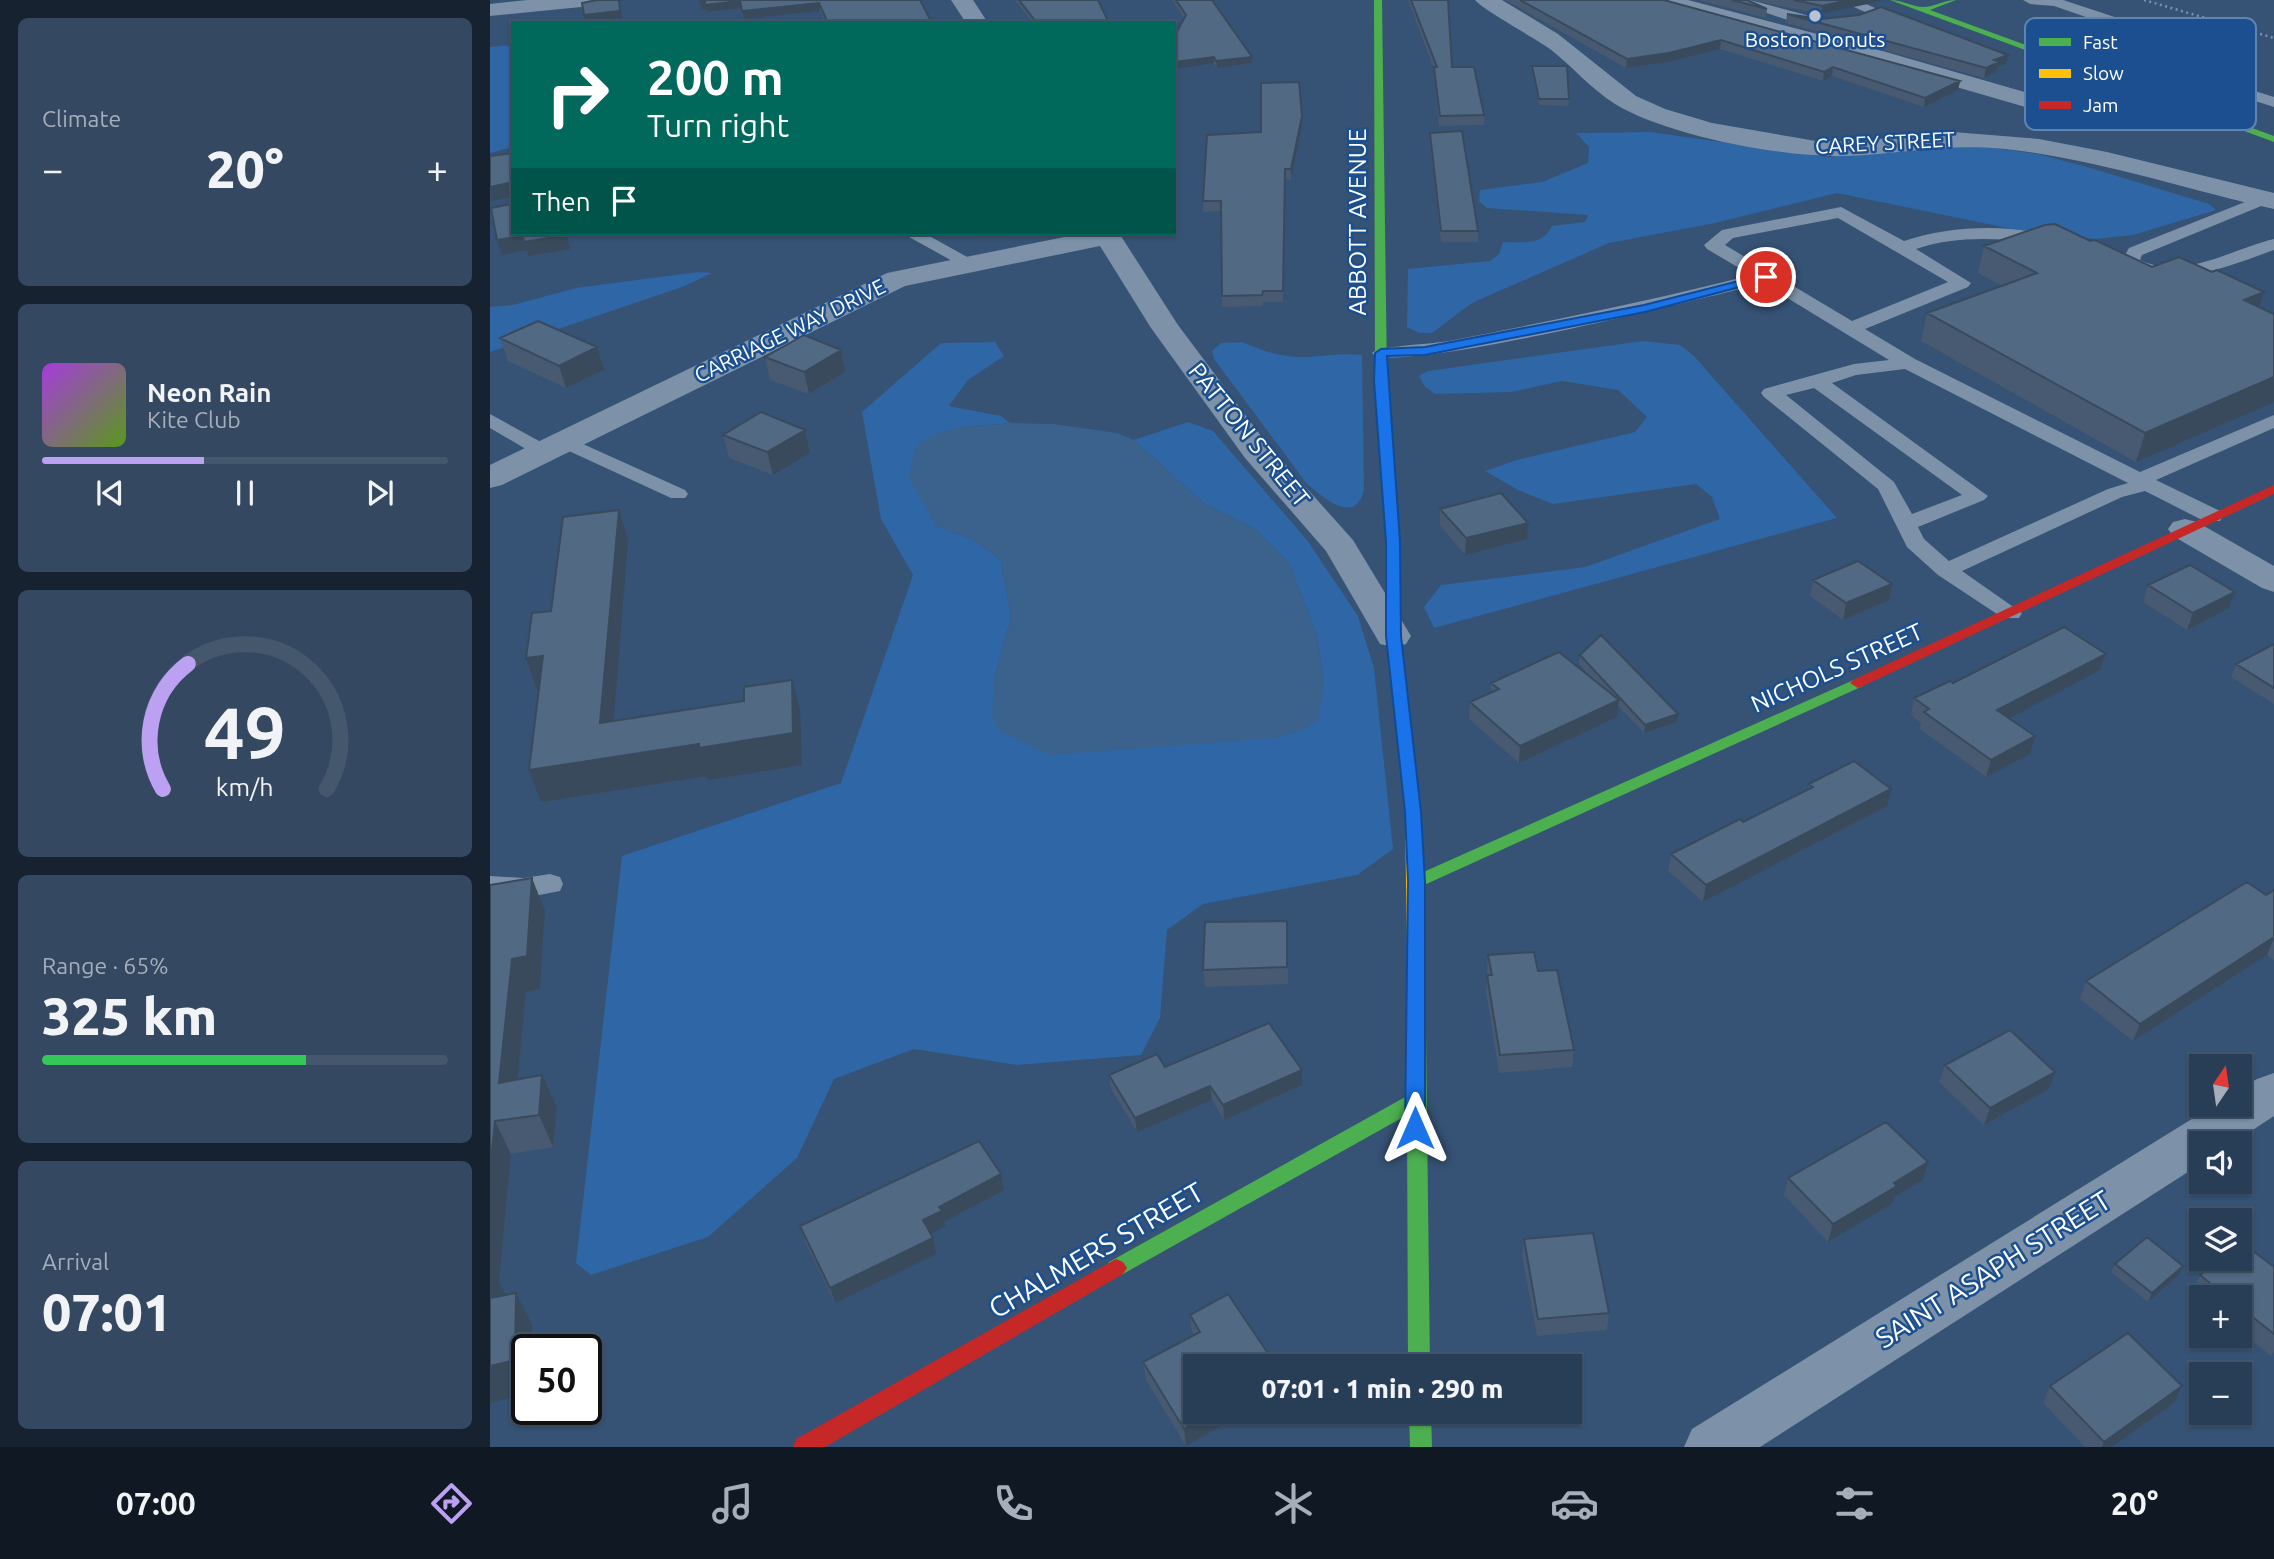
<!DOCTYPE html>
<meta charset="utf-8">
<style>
body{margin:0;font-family:Ubuntu,sans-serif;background:#344961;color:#f1f3f6;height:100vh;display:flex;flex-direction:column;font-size:26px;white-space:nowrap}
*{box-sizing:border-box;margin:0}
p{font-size:23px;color:#a5aeba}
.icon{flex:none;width:38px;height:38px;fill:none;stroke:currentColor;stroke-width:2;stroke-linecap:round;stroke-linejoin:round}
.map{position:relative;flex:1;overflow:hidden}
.details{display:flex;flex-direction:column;gap:18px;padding:18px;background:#162230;width:490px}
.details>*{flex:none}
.guide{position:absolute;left:21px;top:21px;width:665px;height:214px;border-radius:0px;box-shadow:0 2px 5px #0004,0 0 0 2px #44576d;background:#00695c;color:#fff;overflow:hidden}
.needle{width:46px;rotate:13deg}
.tools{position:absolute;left:1699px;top:1054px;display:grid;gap:14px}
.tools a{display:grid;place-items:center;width:63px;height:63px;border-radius:0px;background:#283e57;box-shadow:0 2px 5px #0004,0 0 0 2px #44576d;font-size:35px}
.speed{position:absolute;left:21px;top:1334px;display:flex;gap:14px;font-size:35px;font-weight:700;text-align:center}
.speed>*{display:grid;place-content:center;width:91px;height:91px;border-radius:50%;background:#283e57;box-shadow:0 2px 5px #0004,0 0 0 2px #44576d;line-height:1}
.speed .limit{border:4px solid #111;border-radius:10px;background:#fff;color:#111}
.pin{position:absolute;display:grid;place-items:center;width:60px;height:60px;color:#fff;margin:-30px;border:4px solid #fff;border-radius:50%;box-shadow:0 2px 7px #0007}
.me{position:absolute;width:77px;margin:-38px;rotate:0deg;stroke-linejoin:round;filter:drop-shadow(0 0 5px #0008)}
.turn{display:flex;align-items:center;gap:24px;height:147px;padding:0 21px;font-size:32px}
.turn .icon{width:91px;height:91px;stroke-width:2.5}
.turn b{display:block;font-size:49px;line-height:60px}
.then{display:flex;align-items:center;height:66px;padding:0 21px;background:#0003;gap:14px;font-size:26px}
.big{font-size:52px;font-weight:800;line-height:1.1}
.details .tile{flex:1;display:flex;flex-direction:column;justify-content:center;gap:10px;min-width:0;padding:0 24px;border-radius:10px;background:#344961}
.details .dial{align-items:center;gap:0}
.dial svg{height:182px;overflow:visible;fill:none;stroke:#44576d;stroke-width:7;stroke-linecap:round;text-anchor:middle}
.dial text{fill:#f1f3f6;stroke:none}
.song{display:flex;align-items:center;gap:21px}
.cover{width:84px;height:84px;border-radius:10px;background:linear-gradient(135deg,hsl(280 70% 55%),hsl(90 70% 35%))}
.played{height:7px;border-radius:4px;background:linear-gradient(90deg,#bca0f2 40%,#44576d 40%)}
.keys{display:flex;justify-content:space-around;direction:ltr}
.heat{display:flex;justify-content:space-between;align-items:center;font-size:38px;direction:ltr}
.charge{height:10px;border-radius:5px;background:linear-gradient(90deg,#34c759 65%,#44576d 0)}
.trip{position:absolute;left:693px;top:1354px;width:399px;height:70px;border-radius:0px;background:#283e57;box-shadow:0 2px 5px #0004,0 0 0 2px #44576d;font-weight:800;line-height:70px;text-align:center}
.dock{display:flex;height:112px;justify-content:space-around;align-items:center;background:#101923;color:#a5aeba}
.dock .icon{width:49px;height:49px}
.dock .current{color:#bca0f2}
.dock b{font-size:32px;color:#f1f3f6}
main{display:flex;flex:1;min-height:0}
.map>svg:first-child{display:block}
.green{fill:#2f66a5}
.water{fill:#3b618d}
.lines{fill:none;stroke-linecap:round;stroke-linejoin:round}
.path{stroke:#7d92a8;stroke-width:2.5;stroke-dasharray:2 3.5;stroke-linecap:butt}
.lane{fill:#7d92a8;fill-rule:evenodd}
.street{fill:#7d92a8;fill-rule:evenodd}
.fast{fill:#4caf50;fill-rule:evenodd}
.slow{fill:#ffc107;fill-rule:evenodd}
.jam{fill:#c62828;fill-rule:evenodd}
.wall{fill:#475a72}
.shaded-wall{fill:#394a5c}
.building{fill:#526984;stroke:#394a5c;stroke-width:2}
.route{fill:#1a73e8;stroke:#114b97;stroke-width:2}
.poi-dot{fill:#b9c2ce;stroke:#1b4f8f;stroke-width:2.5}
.labels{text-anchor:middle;stroke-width:5;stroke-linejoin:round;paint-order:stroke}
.far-poi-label{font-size:21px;fill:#fff;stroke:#1b4f8f}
.far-street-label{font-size:21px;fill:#fff;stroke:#1b4f8f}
.street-label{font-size:24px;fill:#fff;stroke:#1b4f8f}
.near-street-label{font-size:28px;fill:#fff;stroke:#1b4f8f}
.key{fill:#1b4f8f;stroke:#5f84b1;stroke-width:2}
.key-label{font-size:19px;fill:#fff}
</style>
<main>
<section class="details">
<div class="tile"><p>Climate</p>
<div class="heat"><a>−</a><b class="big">20°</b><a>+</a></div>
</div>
<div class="tile">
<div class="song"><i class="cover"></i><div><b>Neon Rain</b><p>Kite Club</p></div></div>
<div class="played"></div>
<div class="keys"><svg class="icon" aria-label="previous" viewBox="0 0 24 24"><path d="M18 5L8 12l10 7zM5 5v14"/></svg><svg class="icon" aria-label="pause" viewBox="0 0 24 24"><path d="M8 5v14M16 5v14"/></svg><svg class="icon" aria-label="next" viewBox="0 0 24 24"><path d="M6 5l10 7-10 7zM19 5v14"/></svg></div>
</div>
<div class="tile dial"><svg viewBox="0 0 100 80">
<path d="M14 69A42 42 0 1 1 86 69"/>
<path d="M14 69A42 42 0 0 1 25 14" stroke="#bca0f2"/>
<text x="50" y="56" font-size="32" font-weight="700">49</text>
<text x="50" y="72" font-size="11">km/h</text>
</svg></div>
<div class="tile"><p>Range · 65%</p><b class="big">325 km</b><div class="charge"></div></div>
<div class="tile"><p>Arrival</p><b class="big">07:01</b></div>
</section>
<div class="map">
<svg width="1784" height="1447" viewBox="0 0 1784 1447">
<rect width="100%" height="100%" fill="#365274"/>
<path class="green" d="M23 45V147L0 153V47Z
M1160 132 1339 157 1464 144 1512 149 1548 154 1604 169 1719 204 1726 210 1643 235 1606 239 1522 229 1347 193 1225 223 1119 243 982 303 942 333H929L917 327 918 269 1000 261 1009 254 1013 242C1032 242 1053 246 1062 226L1095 222 1098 215 997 208 989 201 990 190 1052 182 1098 163 1099 147 1086 133Z
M208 272 222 273 195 286 0 352V307L23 305 86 288Z
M1153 341 1190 345 1204 356 1347 518 944 628 934 607 951 585 1095 567 1230 519 1222 497 1206 484 1063 504 1028 490 995 471 1027 460 1145 432 1157 417 1128 390 1072 381 1022 392 945 394 935 387 929 376 938 371Z
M505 342 514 356 478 380 459 406 511 416 520 423C488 427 447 424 425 451L446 526 484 540 511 560 521 617 504 681 834 684 827 636 799 563 764 528 712 502 644 440 698 422 723 431 817 540 868 616 884 668 903 849 867 875 713 904 677 930 670 1018 651 1055 527 1065 424 1049 344 1079 307 1158 218 1237 101 1275 86 1263 132 856 351 783 423 575 391 519 372 412 451 343Z
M752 342C773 351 793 358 816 357 836 356 852 353 872 355L874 490C865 526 834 498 817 484L724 359 722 351 731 343Z"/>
<path class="water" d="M520 423 564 424 627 433 644 440 712 502 764 528 799 563 827 636 834 684 828 720 811 731 785 738 559 755 510 731 502 716 504 681 521 617 511 560 484 540 446 526 419 477C421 468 422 457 426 450 442 423 493 427 520 423Z"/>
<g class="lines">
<path class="path" d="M1654 0 1784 38"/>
<path class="lane" d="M1239 0H1260L1334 20 1336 23 1329 27 1306 23Z
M1348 0H1367L1394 12 1392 15H1382Z
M1533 0H1573L1658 28 1665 35 1663 41 1637 51 1784 97V107L1625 56V45L1651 36 1564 6 1540 4Z
M1775 194 1781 196 1783 199 1781 202 1652 255 1650 260C1694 281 1741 249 1784 239V250C1748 263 1662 298 1631 262L1639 248Z
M1351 207 1414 241C1459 226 1513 224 1560 235L1563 239 1560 243 1554 244C1512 238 1467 235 1426 249L1481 283 1478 287 1375 329 1425 359 1650 472 1784 415V428L1666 480 1730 511 1733 516 1730 521H1714L1655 491 1632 497 1472 571 1532 613 1529 618H1513L1448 575 1417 547 1388 489 1274 397 1271 393 1274 389 1364 364 1399 360 1273 283C1228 295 901 377 882 353 887 346 944 344 959 341 1060 321 1161 301 1261 275L1217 249 1214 245 1232 230ZM1348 218 1458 282 1362 321 1235 245 1243 238ZM1415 369 1638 483 1618 489 1459 561 1434 539 1428 527 1494 500 1498 496 1342 383 1366 375ZM1324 388 1472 495 1422 514 1404 482 1296 395Z
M412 233H434L488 263 485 267H473Z
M0 414 60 447 63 451 60 455H46L0 428Z
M73 435 195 490 198 494 195 498H181L66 445 63 441 66 437Z
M60 874 70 877 73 884 70 891 34 898 0 896V876L34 878Z"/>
<path class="street" d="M37 0H112L108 4 101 6 0 16V4Z
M461 0H483L498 23H476Z
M985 0H1012L1068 34 1146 96 1175 109 1222 123 1326 141H1368L1463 132 1549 139 1617 152 1784 193V209C1694 189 1607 159 1515 149 1461 143 1410 154 1356 156 1294 158 1178 136 1125 104 1101 89 1083 67 1060 49 1045 38 993 10 985 0Z
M1163 0H1198L1396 52 1593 109 1624 108 1674 93 1682 95 1686 100 1682 105 1634 121 1591 123 1380 62 1167 4Z
M594 233H629L688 325 777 444 863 540 921 636 916 644 903 647 890 644 836 551 755 458 661 328 610 246 415 286 12 485 0 488V465L397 273Z
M1695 519 1707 522 1784 566V592L1772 588 1683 536 1678 529 1683 522Z
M1784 1073V1116L1743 1143H1712V1163L1270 1447H1194L1202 1429 1726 1104H1750V1089L1767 1079Z"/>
<path class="fast" d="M884 0H892L897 377 891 381 885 377Z
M1400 0C1412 0 1423 7 1433 7 1444 7 1454 0 1466 0L1440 10 1784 136V142Z
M1368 678 1376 683 1373 686 932 886H920L917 882 920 878Z
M926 943 932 945 935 950 940 1367H918L917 1115 633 1274 626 1277 619 1274 615 1268 619 1262 917 1096V950L920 945Z
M919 1412H941L942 1447H920Z"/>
<path class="slow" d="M891 373 897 377 910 542V636L931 812 935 950 932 955H920L917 950 915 812 896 636V542L885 377Z"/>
<path class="jam" d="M1784 485V494L1373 686 1368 688 1360 683 1363 680Z
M626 1259 633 1262 637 1268 633 1274 335 1447H303L306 1439Z"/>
</g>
<path class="wall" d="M430 0 442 23H336L330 11 254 19 252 8 217 12 216 9 211 10 210 2Z
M525 0H608L619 23H543Z
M682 0H722L762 57V63L727 68Z
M918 0H958L962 67 994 115V125L949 126 944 69Z
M1015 0H1174L1470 81 1468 90 1434 107 1342 76 1333 81 1230 49 1178 62 1136 68Z
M1208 0H1257L1277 9 1276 18Z
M1260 0H1392L1391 1 1331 14Z
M1297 14 1518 55 1516 64 1508 67 1507 71 1494 78 1296 23Z
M1042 66 1079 99 1078 106 1049 105 1042 72Z
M812 125 801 180 795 179 793 302H773V306L732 307 731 211 713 212V201L771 132Z
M940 133 988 231V242H951L940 143Z
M1600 241 1662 267 1722 272 1774 292 1769 307 1646 462 1431 341 1437 313 1512 286 1488 273 1494 246Z
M10 338 114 370 76 388 18 361Z
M275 357 355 372 319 394 280 380Z
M315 430 320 453 283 475 239 458 233 435Z
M950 509 1037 539 975 555 950 525Z
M1323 580 1402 584 1399 600 1353 620 1320 596Z
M1658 585 1745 592 1739 608 1697 630 1653 602Z
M1784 644V704L1741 677 1746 664Z
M1616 654 1610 670 1519 718 1540 754 1496 777 1430 729 1431 723 1421 715 1424 698 1463 683Z
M1090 655 1187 722 1154 733 1128 706 1127 717 1029 763 979 719 980 702 1001 693V683L1103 679 1089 664Z
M1319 784 1397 806 1213 902 1178 871 1181 854 1253 822 1318 789Z
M0 885 55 911 50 989 36 992 27 1080 67 1108 63 1147 21 1154 9 1282 15 1295 42 1325V1349H37V1394L0 1403Z
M1784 890V960L1777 955 1643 1041 1590 999 1596 981 1776 895Z
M798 938V984L715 987 713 970Z
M998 955 1048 971 1084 1050 1082 1067 1009 1073 996 992Z
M1455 1065 1559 1089 1494 1125 1449 1082Z
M675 1067 812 1070V1085L734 1120 722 1100 647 1132 621 1089 619 1075Z
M1438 1162 1433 1180 1404 1197 1402 1204 1338 1242 1294 1195 1298 1178Z
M511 1174 514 1190 454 1222 456 1226 440 1234 443 1238 447 1254 345 1303 315 1242 310 1226Z
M1034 1239 1119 1313 1117 1330 1047 1336 1032 1256Z
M1625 1264 1689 1275 1658 1302 1621 1272Z
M1784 1267V1352L1781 1356 1750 1331V1297H1712V1301L1702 1293 1710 1275Z
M700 1315 787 1367 705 1412H756L696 1446 656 1380 653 1362 704 1335 702 1332Z
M1560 1386 1684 1403 1622 1447H1595L1553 1403Z"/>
<path class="shaded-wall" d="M130 0 132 18 96 22 94 15Z
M1359 0H1392L1391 1 1331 14 1332 6Z
M250 1 252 8 217 12 216 9 211 10 210 2Z
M329 3 330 11 254 19 252 11Z
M1231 40 1230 49 1178 62 1136 68 1137 59Z
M1518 55 1516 64 1508 67 1507 71 1494 78 1496 68 1504 60Z
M724 57V63L684 69V62Z
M762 57V63L727 68 726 61Z
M1343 67 1342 76 1333 81 1334 72Z
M1470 81 1468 90 1434 107 1435 98Z
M812 116V125L801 180V169Z
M18 183 23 197 1 201 0 187Z
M76 233 80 249 38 256 37 250 12 255 7 240 33 236Z
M1774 292 1765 320 1754 300Z
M107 347 114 370 76 388 69 366Z
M351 350 355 372 319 394 314 372Z
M1784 377V402L1646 462 1655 433Z
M315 430 320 453 283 475 277 452Z
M129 510 138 540 121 755 110 723Z
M1038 523 1037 539 975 555 976 538Z
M1402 584 1399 600 1353 620 1356 603Z
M1745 592 1739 608 1697 630 1703 613Z
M1616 654 1610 670 1503 727 1507 710Z
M53 656 65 687 47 690 36 658Z
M302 680 310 711 312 765 218 780 217 776 51 802 39 770 209 744Z
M1129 700 1127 717 1029 763 1030 746Z
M1188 714 1187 722 1154 733 1155 725Z
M1545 736 1540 754 1496 777 1501 760Z
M1401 789 1397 806 1213 902 1216 885Z
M42 878 55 911 50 989 36 992 24 1116 9 1083 22 959Z
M1784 938 1777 955 1643 1041 1650 1024Z
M812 1070V1085L734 1120 733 1105Z
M1565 1072 1559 1089 1494 1125 1500 1108Z
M52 1075 67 1108 63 1147 49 1115Z
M720 1086 722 1100 647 1132 645 1118Z
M5 1121 21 1154 9 1282 17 1297 0 1305V1171Z
M1438 1162 1433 1180 1404 1197 1402 1204 1338 1242 1343 1224 1404 1183Z
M511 1174 514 1190 454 1222 456 1226 437 1236 433 1220 449 1207Z
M443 1238 447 1254 345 1303 340 1288Z
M1693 1266 1689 1275 1658 1302 1662 1293Z
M26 1293 42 1325V1349H37V1394L0 1403V1366Z
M1692 1386 1684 1403 1622 1447H1612L1614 1442Z
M725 1412H756L696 1446 694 1429Z"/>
<path class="building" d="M107 0H129L130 11 94 15 92 3Z
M209 0H430L442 23H338L329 3 252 11 250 1 215 5V2H210Z
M529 0H608L619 23H547Z
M686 0H722L762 57 726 61 724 57 684 62V37L696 15Z
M921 0H958L962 67H984L994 115 950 116 944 67H947Z
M1030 0H1174L1470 81 1435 98 1343 67 1334 72 1231 40 1179 53 1137 59Z
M1242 0H1257L1277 9Z
M1304 0H1359L1332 6Z
M1391 7 1518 55 1504 60 1509 62 1496 68 1297 14 1331 19 1369 15Z
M1042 66H1077L1079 99H1049Z
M809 82 812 116 801 169H795L793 291H773L772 295 732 296 731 201H713L717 135 771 132V83Z
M972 131 988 231H951L940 133Z
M23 153V233H75L76 235 34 242 33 236 7 240 1 208 21 204V186L18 183 0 187V156Z
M1565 224 1600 241 1605 240 1662 267 1689 257 1722 272 1727 270 1774 292 1754 300 1784 314V377L1655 433 1437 313 1547 273 1494 246 1555 225Z
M48 321 107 347 69 366 10 338Z
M314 335 351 350 314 372 275 357Z
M271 412 315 430 277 452 233 435Z
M1011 493 1038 523 976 538 950 509Z
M129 510 110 723 254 701V687L302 680 303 733 209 748V744L39 770 53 656 36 658 42 613 61 611 73 517Z
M1368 561 1402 584 1356 603 1323 580Z
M1700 565 1745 592 1703 613 1658 585Z
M1574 627 1616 654 1507 710 1545 736 1501 760 1434 712 1439 709 1424 698 1460 681 1463 683Z
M1111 635 1188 714 1155 725 1090 655Z
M1784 644V688L1746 664Z
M1069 652 1129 700 1030 746 980 702 1009 689 1001 683Z
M1364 761 1401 789 1216 885 1181 854 1250 819 1253 822 1323 787 1319 784Z
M42 878 37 956 22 959 9 1083 52 1075 49 1115 5 1121 0 1171V885Z
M1757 882 1776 895 1784 890V937L1650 1024 1596 981Z
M797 921V967L713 970 715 922Z
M1044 952 1048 971 1067 970 1084 1050 1010 1055 997 975H1002L998 955Z
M779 1023 812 1070 733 1105 720 1086 645 1118 619 1075 667 1054 675 1067Z
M1520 1030 1565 1072 1500 1108 1455 1065Z
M1396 1122 1438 1162 1404 1183 1407 1186 1343 1224 1298 1178Z
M489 1141 511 1174 449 1207 452 1211 433 1220 443 1238 340 1288 310 1226Z
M1103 1233 1119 1313 1048 1319 1034 1239Z
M1657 1237 1693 1266 1662 1293 1625 1264Z
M1750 1241 1784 1267V1334L1750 1307V1297H1737L1710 1275 1730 1258H1750Z
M26 1293 25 1360 0 1366V1298Z
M738 1294 787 1367H705V1412H725L694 1429 653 1362 710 1332 700 1315Z
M1638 1333 1692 1386 1614 1442 1560 1386Z
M1042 1353H1076L1078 1367H1043Z"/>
<path class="route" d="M1276 274 1282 277 1280 279 1155 312 935 355 897 356 910 542 911 636 931 812 935 882V1128L932 1134 925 1136 918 1134 915 1128 918 882 915 812 896 636V542L884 381 885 353 891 349 935 347 1154 305Z"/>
<circle class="poi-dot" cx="1325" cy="16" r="7"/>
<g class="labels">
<g class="far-poi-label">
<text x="1325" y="47">Boston Donuts</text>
</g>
<g class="far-street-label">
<text transform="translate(1395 143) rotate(-3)" y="7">CAREY STREET</text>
<text transform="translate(300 331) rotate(-26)" y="7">CARRIAGE WAY DRIVE</text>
</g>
<g class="street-label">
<text transform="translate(868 222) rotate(-90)" y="8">ABBOTT AVENUE</text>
<text transform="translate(759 435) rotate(51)" y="8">PATTON STREET</text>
<text transform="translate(1347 668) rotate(-24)" y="8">NICHOLS STREET</text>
</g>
<g class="near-street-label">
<text transform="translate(606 1250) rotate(-30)" y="10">CHALMERS STREET</text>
<text transform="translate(1503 1269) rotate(-32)" y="10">SAINT ASAPH STREET</text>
</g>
</g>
<rect x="1535" y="18" width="231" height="112" rx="10" class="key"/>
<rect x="1549" y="38" width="32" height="8" fill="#4caf50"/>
<rect x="1549" y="69" width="32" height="9" fill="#ffc107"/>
<rect x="1549" y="101" width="32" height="8" fill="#c62828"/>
<g class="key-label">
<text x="1593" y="49">Fast</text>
<text x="1593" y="80">Slow</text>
<text x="1593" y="112">Jam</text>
</g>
</svg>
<div class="tools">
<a><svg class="needle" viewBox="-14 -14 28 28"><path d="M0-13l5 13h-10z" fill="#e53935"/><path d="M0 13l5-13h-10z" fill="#a5aeba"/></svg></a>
<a><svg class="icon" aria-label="sound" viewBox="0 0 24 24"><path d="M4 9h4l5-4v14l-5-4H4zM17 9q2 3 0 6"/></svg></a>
<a><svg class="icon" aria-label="layers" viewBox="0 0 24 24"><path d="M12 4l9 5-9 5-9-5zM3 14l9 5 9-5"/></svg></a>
<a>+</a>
<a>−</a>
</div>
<div class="speed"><div class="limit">50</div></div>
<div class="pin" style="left:1276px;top:277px;background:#d93025"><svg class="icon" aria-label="arrive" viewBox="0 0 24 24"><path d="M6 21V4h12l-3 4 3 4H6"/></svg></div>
<svg class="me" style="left:925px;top:1128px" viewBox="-20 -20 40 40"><path d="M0-17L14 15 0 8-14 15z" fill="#1a73e8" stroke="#fff" stroke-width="4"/></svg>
<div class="trip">07:01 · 1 min · 290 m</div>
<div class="guide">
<div class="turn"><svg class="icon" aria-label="right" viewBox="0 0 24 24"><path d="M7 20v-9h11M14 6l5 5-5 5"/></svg><div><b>200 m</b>Turn right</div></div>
<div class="then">Then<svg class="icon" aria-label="arrive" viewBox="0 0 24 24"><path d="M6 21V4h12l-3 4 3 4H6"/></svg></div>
</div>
</div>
</main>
<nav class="dock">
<b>07:00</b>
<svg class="icon current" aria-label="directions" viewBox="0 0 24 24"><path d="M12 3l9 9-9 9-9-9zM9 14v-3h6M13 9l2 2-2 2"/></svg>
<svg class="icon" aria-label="music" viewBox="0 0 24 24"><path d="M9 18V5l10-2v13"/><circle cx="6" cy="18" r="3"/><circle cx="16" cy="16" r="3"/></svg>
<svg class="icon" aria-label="phone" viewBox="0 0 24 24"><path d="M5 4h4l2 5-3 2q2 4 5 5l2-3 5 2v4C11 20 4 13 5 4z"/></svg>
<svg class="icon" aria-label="climate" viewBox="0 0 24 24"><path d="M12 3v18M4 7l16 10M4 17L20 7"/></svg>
<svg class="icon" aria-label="car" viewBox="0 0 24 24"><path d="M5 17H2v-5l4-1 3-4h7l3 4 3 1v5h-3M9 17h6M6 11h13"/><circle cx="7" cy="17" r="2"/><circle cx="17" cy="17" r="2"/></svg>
<svg class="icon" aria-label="filters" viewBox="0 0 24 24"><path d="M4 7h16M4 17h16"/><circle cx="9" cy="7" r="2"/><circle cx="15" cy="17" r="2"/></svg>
<b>20°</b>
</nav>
